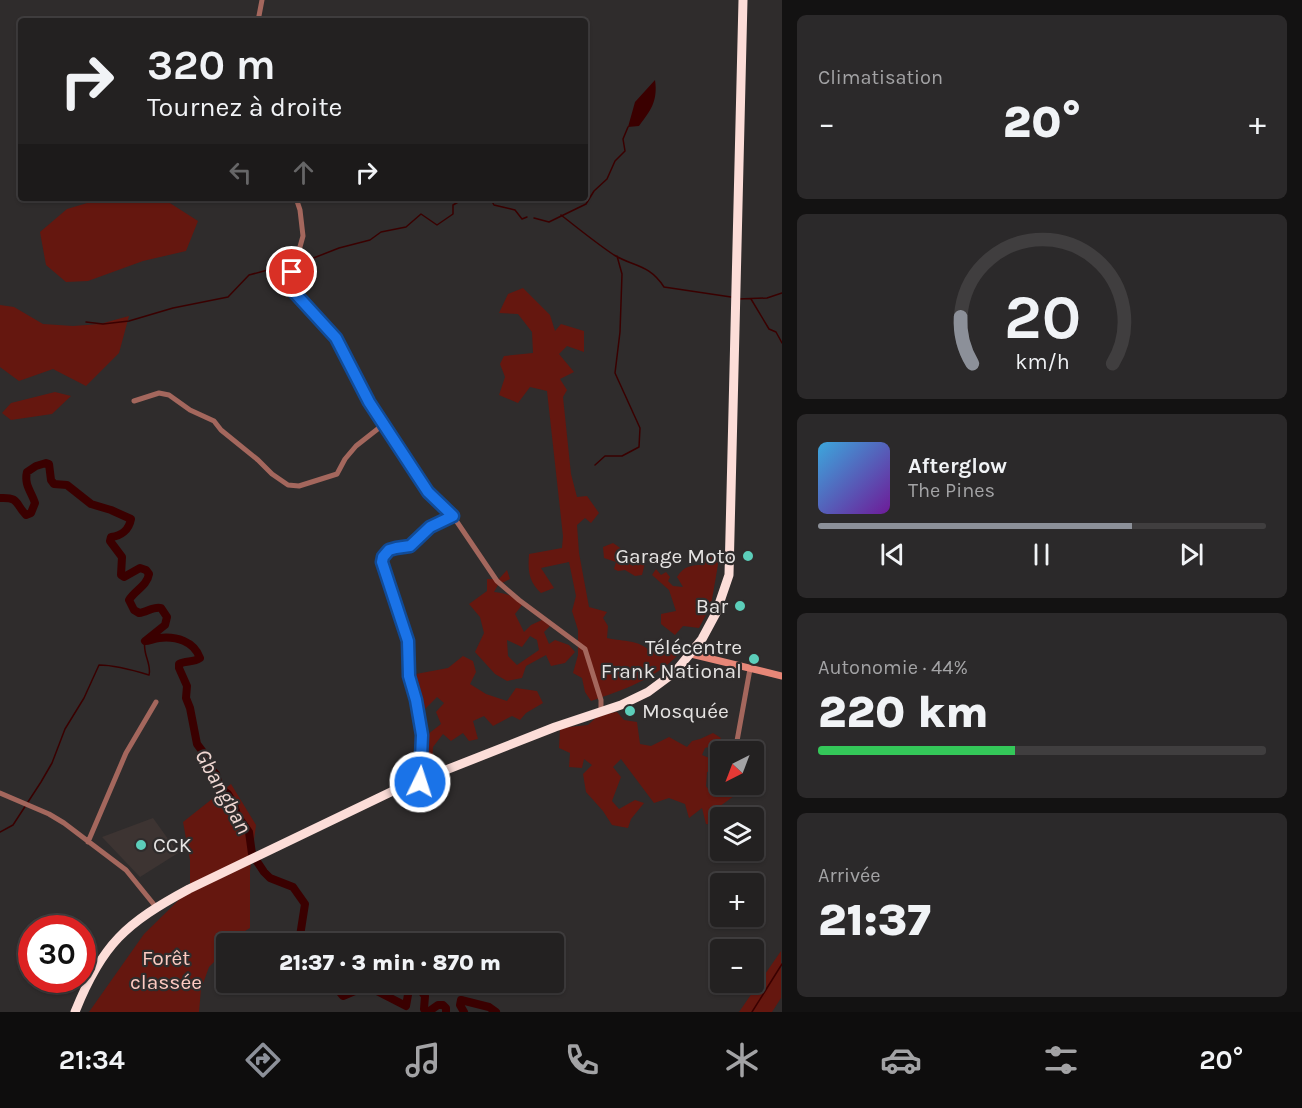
<!DOCTYPE html>
<html lang="fr">
<meta charset="utf-8">
<style>
body{margin:0;font-family:Karla,sans-serif;background:#2b292a;color:#f1f3f6;height:100vh;display:flex;flex-direction:column;font-size:22px;white-space:nowrap}
*{box-sizing:border-box;margin:0}
p{font-size:20px;color:#a3a3a5}
.icon{flex:none;width:33px;height:33px;fill:none;stroke:currentColor;stroke-width:2;stroke-linecap:round;stroke-linejoin:round}
.map{position:relative;flex:1;overflow:hidden}
.sheet{display:flex;flex-direction:column;gap:15px;padding:15px;background:#131212;width:520px}
.sheet>*{flex:none}
.guide{position:absolute;left:18px;top:18px;width:570px;height:183px;border-radius:6px;box-shadow:0 2px 4px #0004,0 0 0 2px #403e3f;background:#232121;color:#f1f3f6;overflow:hidden}
.needle{width:39px;rotate:222deg}
.tools{position:absolute;left:710px;top:741px;display:grid;gap:12px}
.tools a{display:grid;place-items:center;width:54px;height:54px;border-radius:6px;background:#232121;box-shadow:0 2px 4px #0004,0 0 0 2px #403e3f;font-size:30px}
.speed{position:absolute;left:18px;top:915px;display:flex;gap:12px;font-size:30px;font-weight:700;text-align:center}
.speed>*{display:grid;place-content:center;width:78px;height:78px;border-radius:50%;background:#232121;box-shadow:0 2px 4px #0004,0 0 0 2px #403e3f;line-height:1}
.speed .limit{border:9px solid #d22;background:#fff;color:#111}
.pin{position:absolute;display:grid;place-items:center;width:51px;height:51px;color:#fff;margin:-26px;border:3px solid #fff;border-radius:50%;box-shadow:0 2px 6px #0007}
.me{position:absolute;width:66px;margin:-33px;rotate:4deg;stroke-linejoin:round;filter:drop-shadow(0 0 4px #0008)}
.turn{display:flex;align-items:center;gap:21px;height:126px;padding:0 30px;font-size:27px}
.turn .icon{width:78px;height:78px;stroke-width:2.5}
.turn b{display:block;font-size:42px;line-height:51px}
.lanes{display:flex;align-items:center;height:57px;padding:0 30px;background:#0003;justify-content:center;gap:30px;direction:ltr}
.lanes .off{opacity:.35}
.big{font-size:45px;font-weight:800;line-height:1.1}
.sheet .widget{flex:1;display:flex;flex-direction:column;justify-content:center;gap:9px;min-width:0;padding:0 21px;border-radius:9px;background:#2b292a}
.sheet .dial{align-items:center;gap:0}
.dial svg{height:156px;overflow:visible;fill:none;stroke:#403e3f;stroke-width:7;stroke-linecap:round;text-anchor:middle}
.dial text{fill:#f1f3f6;stroke:none}
.song{display:flex;align-items:center;gap:18px}
.cover{width:72px;height:72px;border-radius:9px;background:linear-gradient(135deg,hsl(200 70% 55%),hsl(280 70% 35%))}
.played{height:6px;border-radius:3px;background:linear-gradient(90deg,#8c9099 70%,#403e3f 70%)}
.keys{display:flex;justify-content:space-around;direction:ltr}
.heat{display:flex;justify-content:space-between;align-items:center;font-size:33px;direction:ltr}
.charge{height:9px;border-radius:4px;background:linear-gradient(90deg,#34c759 44%,#403e3f 0)}
.trip{position:absolute;left:216px;top:933px;width:348px;height:60px;border-radius:6px;background:#232121;box-shadow:0 2px 4px #0004,0 0 0 2px #403e3f;font-weight:800;line-height:60px;text-align:center}
.menu{display:flex;height:96px;justify-content:space-around;align-items:center;background:#0e0d0d;color:#a3a3a5}
.menu .icon{width:42px;height:42px}
.menu .active{color:#8c9099}
.menu b{font-size:27px;color:#f1f3f6}
main{display:flex;flex:1;min-height:0}
.map>svg:first-child{display:block}
.built{fill:#3d3432}
.green{fill:#65170f;fill-rule:evenodd}
.water{fill:#3a0000}
.lines{fill:none;stroke-linecap:round;stroke-linejoin:round}
.stream{stroke:#3a0000;stroke-width:1.5}
.river{stroke:#3a0000;stroke-width:8}
.street{stroke:#a4675d;stroke-width:5}
.secondary{stroke:#e78778;stroke-width:7}
.highway{stroke:#fcddd8;stroke-width:9}
.route-casing{stroke:#114b97;stroke-width:15}
.route{stroke:#1a73e8;stroke-width:10}
.poi-dot{fill:#5cceba;stroke:#2f2c2c;stroke-width:2}
.labels{text-anchor:middle;stroke-width:4.5;stroke-linejoin:round;paint-order:stroke}
.poi-label{font-size:21px;fill:#e5e3e2;stroke:#2f2c2c;text-anchor:end}
.park-label{font-size:21px;fill:#fecbc2;stroke:#2f2c2c}
.water-label{font-size:22px;font-style:italic;fill:#f1d8d3;stroke:#2f2c2c}
</style>
<main>
<div class="map">
<svg width="782" height="1012" viewBox="0 0 782 1012">
<rect width="100%" height="100%" fill="#2f2c2c"/>
<path class="built" d="M153 818 178 853 140 877 102 837Z"/>
<path class="green" d="M104 198H162L198 221 186 251 143 261 88 281 66 282 46 265 40 232 67 209Z
M523 288 550 315 555 331 561 324 584 331V352L567 346 559 354 574 372 560 379 567 390 563 397 571 474 577 497 587 496 599 513 591 523 585 518 577 525 579 553 589 607 607 612 603 618 608 626 607 638C625 642 638 639 651 652L669 646 679 654C655 679 623 690 591 701L585 692 582 678 573 673 578 655V630L572 611 576 596 569 562 541 568 554 588 541 593C528 581 528 570 529 554L562 548 563 536 547 391 530 387 518 403 499 395 505 377 500 364 504 356 533 353 532 332 518 314 499 313 508 294Z
M0 305 14 307 43 324 73 326 100 324 129 316 119 353 86 386 53 369 19 381 0 367Z
M55 392 71 396 52 414 11 420 2 413 11 403Z
M613 543 629 554 626 562 633 566 640 559 645 563 642 575 635 576 625 570 618 571 614 569 616 562 604 558 603 547Z
M711 554 719 559 711 605 699 628 683 626 675 635 661 624V614L676 611 669 590 652 575 656 569 661 575 666 572 670 577 668 581 673 586 683 587 677 577C684 566 691 565 703 565Z
M507 570 510 579 498 585 494 592C505 593 516 596 522 605L515 614 524 632 531 625 544 619 550 626 544 632 549 644 555 640 569 645 575 652 565 663 551 666 546 655 526 666 522 678 507 681 495 674 475 652 484 633 480 617 469 604 487 591V579H499ZM530 636 537 640 539 650 517 665 508 656 507 640 522 647Z
M463 656 473 661 476 672 470 684 486 694 507 701 516 688 537 691 543 703 526 713 520 720 512 716 493 726 484 716 473 721 478 739 469 741 463 733 451 741 443 734 433 747 432 765H426L427 735 441 724 436 712 444 703 437 697 425 709 416 674 448 668Z
M617 712 624 720 637 722 640 744 651 746 669 737 687 747 692 741 700 739 713 733 721 738 716 745 705 748 702 755 714 760 720 753V769L707 772 706 786 713 796 726 787 734 796 716 809 720 820 715 825 706 824 702 808 689 818 685 804 669 798 654 803 621 759 613 767 621 777 612 801 619 809 635 800 644 803 631 819 628 828 612 825 603 811 586 792 583 774 592 765 584 759 582 768 569 767 570 753 559 748 560 728 588 725 599 715Z
M231 784 256 825 250 871V928L230 940 226 944 225 951 209 967 201 989 199 1012H89L144 934 190 889V860L183 822Z
M781 951V998L772 1012H739Z"/>
<path class="water" d="M655 80C658 101 651 110 639 126L628 127 635 102Z"/>
<g class="lines">
<path class="stream" d="M490 198 494 205 515 210 522 219 527 217
M561 215C579 229 596 243 614 255 634 267 649 264 664 287L731 297
M534 218 549 222 586 204 594 191 607 179 615 161 625 151 623 139 628 127
M300 257 311 259 339 248 370 240 381 232 406 227 421 214 437 225 453 214V205L465 198
M738 299 767 298 782 293
M751 299 769 329 776 332 782 343
M86 322 103 324 129 321 173 308 228 297 249 275 275 268 295 257
M595 465 605 456H622L639 447 640 428 615 373 620 332 622 274 617 256
M0 832 13 825 41 782 52 763 65 729 84 698 99 665C112 665 136 671 149 675 152 664 142 653 145 642
M752 1012 782 964"/>
<path class="river" d="M0 498C20 497 15 504 26 515L31 513 35 503C31 491 24 485 27 472L36 466 46 463 49 464 51 480 54 484 67 485 91 504 111 510 131 519C129 530 121 536 111 537L110 541 122 557 121 575 124 577 140 568 146 570 149 574C147 586 135 590 129 600L134 610 139 613C147 612 154 606 161 608L167 617 165 625 145 641C149 641 153 639 159 638 176 636 194 641 200 658 193 663 186 660 179 664V668L187 686 186 698 190 708 197 744 203 752 204 762 216 774 220 788 228 794 234 804 237 815 249 832 252 854 264 872 270 878 293 887 305 904 300 936 303 944
M331 982 343 996 362 988H371L406 1006 409 989 419 988 425 996 424 1009 426 1012
M428 1012 438 1005H443L446 1008V1012
M464 1012 460 1005 461 1000 489 1007 496 1012"/>
<path class="street" d="M258 21 262 0
M296 198 300 210 303 236 293 272 291 284 294 292 320 319 336 338 369 402 428 492 453 516 497 581 519 600 585 649 601 700V712
M134 401 159 393 169 395 190 410 214 421 221 430 258 460 272 474 288 485 299 486 337 474 345 459 356 446 384 424
M735 752 750 669
M420 780 422 735 416 700 409 676 408 641 382 562 383 557 389 550 396 547 410 546 430 527 453 516
M0 793 49 814 64 823 126 870 156 907
M88 842 126 753 156 702"/>
<path class="secondary" d="M691 654 782 676"/>
<path class="highway" d="M75 1012C102 944 126 923 189 889L395 790 555 727 621 705 648 692 675 672 702 639 716 613 729 575 743 0"/>
</g>
<g class="lines">
<g class="route-casing">
<path id="route" d="M292 272 291 284 294 292 336 338 369 402 428 492 453 516 430 527 410 546 396 548 389 550 383 557 382 562 408 641 409 676 416 700 422 735 420 782"/>
</g>
<use href="#route" class="route"/>
</g>
<g class="poi-dot">
<circle cx="748" cy="556" r="6"/>
<circle cx="740" cy="606" r="6"/>
<circle cx="754" cy="659" r="6"/>
<circle cx="630" cy="711" r="6"/>
<circle cx="141" cy="845" r="6"/>
</g>
<g class="labels">
<g class="poi-label">
<text x="736" y="563">Garage Moto</text>
<text x="728" y="613">Bar</text>
<text x="742" y="654">Télécentre<tspan x="742" dy="24">Frank National</tspan></text>
<text x="642" y="718" text-anchor="start">Mosquée</text>
<text x="153" y="852" text-anchor="start">CCK</text>
</g>
<g class="park-label">
<text x="166" y="965">Forêt<tspan x="166" dy="24">classée</tspan></text>
</g>
<g class="water-label">
<text transform="translate(224 791) rotate(61)" y="8">Gbangban</text>
</g>
</g>
</svg>
<div class="tools">
<a><svg class="needle" viewBox="-14 -14 28 28"><path d="M0-13l5 13h-10z" fill="#e53935"/><path d="M0 13l5-13h-10z" fill="#a3a3a5"/></svg></a>
<a><svg class="icon" aria-label="layers" viewBox="0 0 24 24"><path d="M12 4l9 5-9 5-9-5zM3 14l9 5 9-5"/></svg></a>
<a>+</a>
<a>−</a>
</div>
<div class="speed"><div class="limit">30</div></div>
<div class="pin" style="left:292px;top:272px;background:#d93025"><svg class="icon" aria-label="arrive" viewBox="0 0 24 24"><path d="M6 21V4h12l-3 4 3 4H6"/></svg></div>
<svg class="me" style="left:420px;top:782px" viewBox="-20 -20 40 40"><circle r="17" fill="#1a73e8" stroke="#fff" stroke-width="3"/><path d="M0-11L8 9 0 5-8 9z" fill="#fff"/></svg>
<div class="trip">21:37 · 3 min · 870 m</div>
<div class="guide">
<div class="turn"><svg class="icon" aria-label="right" viewBox="0 0 24 24"><path d="M7 20v-9h11M14 6l5 5-5 5"/></svg><div><b>320 m</b>Tournez à droite</div></div>
<div class="lanes"><svg class="icon off" aria-label="left" viewBox="0 0 24 24"><path d="M17 20v-9H6M10 6l-5 5 5 5"/></svg><svg class="icon off" aria-label="ahead" viewBox="0 0 24 24"><path d="M12 20V5M6 11l6-6 6 6"/></svg><svg class="icon" aria-label="right" viewBox="0 0 24 24"><path d="M7 20v-9h11M14 6l5 5-5 5"/></svg></div>
</div>
</div>
<section class="sheet">
<div class="widget"><p>Climatisation</p>
<div class="heat"><a>−</a><b class="big">20°</b><a>+</a></div>
</div>
<div class="widget dial"><svg viewBox="0 0 100 80">
<path d="M14 69A42 42 0 1 1 86 69"/>
<path d="M14 69A42 42 0 0 1 8 45" stroke="#8c9099"/>
<text x="50" y="56" font-size="32" font-weight="700">20</text>
<text x="50" y="72" font-size="11">km/h</text>
</svg></div>
<div class="widget">
<div class="song"><i class="cover"></i><div><b>Afterglow</b><p>The Pines</p></div></div>
<div class="played"></div>
<div class="keys"><svg class="icon" aria-label="previous" viewBox="0 0 24 24"><path d="M18 5L8 12l10 7zM5 5v14"/></svg><svg class="icon" aria-label="pause" viewBox="0 0 24 24"><path d="M8 5v14M16 5v14"/></svg><svg class="icon" aria-label="next" viewBox="0 0 24 24"><path d="M6 5l10 7-10 7zM19 5v14"/></svg></div>
</div>
<div class="widget"><p>Autonomie · 44%</p><b class="big">220 km</b><div class="charge"></div></div>
<div class="widget"><p>Arrivée</p><b class="big">21:37</b></div>
</section>
</main>
<nav class="menu">
<b>21:34</b>
<svg class="icon active" aria-label="directions" viewBox="0 0 24 24"><path d="M12 3l9 9-9 9-9-9zM9 14v-3h6M13 9l2 2-2 2"/></svg>
<svg class="icon" aria-label="music" viewBox="0 0 24 24"><path d="M9 18V5l10-2v13"/><circle cx="6" cy="18" r="3"/><circle cx="16" cy="16" r="3"/></svg>
<svg class="icon" aria-label="phone" viewBox="0 0 24 24"><path d="M5 4h4l2 5-3 2q2 4 5 5l2-3 5 2v4C11 20 4 13 5 4z"/></svg>
<svg class="icon" aria-label="climate" viewBox="0 0 24 24"><path d="M12 3v18M4 7l16 10M4 17L20 7"/></svg>
<svg class="icon" aria-label="car" viewBox="0 0 24 24"><path d="M5 17H2v-5l4-1 3-4h7l3 4 3 1v5h-3M9 17h6M6 11h13"/><circle cx="7" cy="17" r="2"/><circle cx="17" cy="17" r="2"/></svg>
<svg class="icon" aria-label="filters" viewBox="0 0 24 24"><path d="M4 7h16M4 17h16"/><circle cx="9" cy="7" r="2"/><circle cx="15" cy="17" r="2"/></svg>
<b>20°</b>
</nav>
